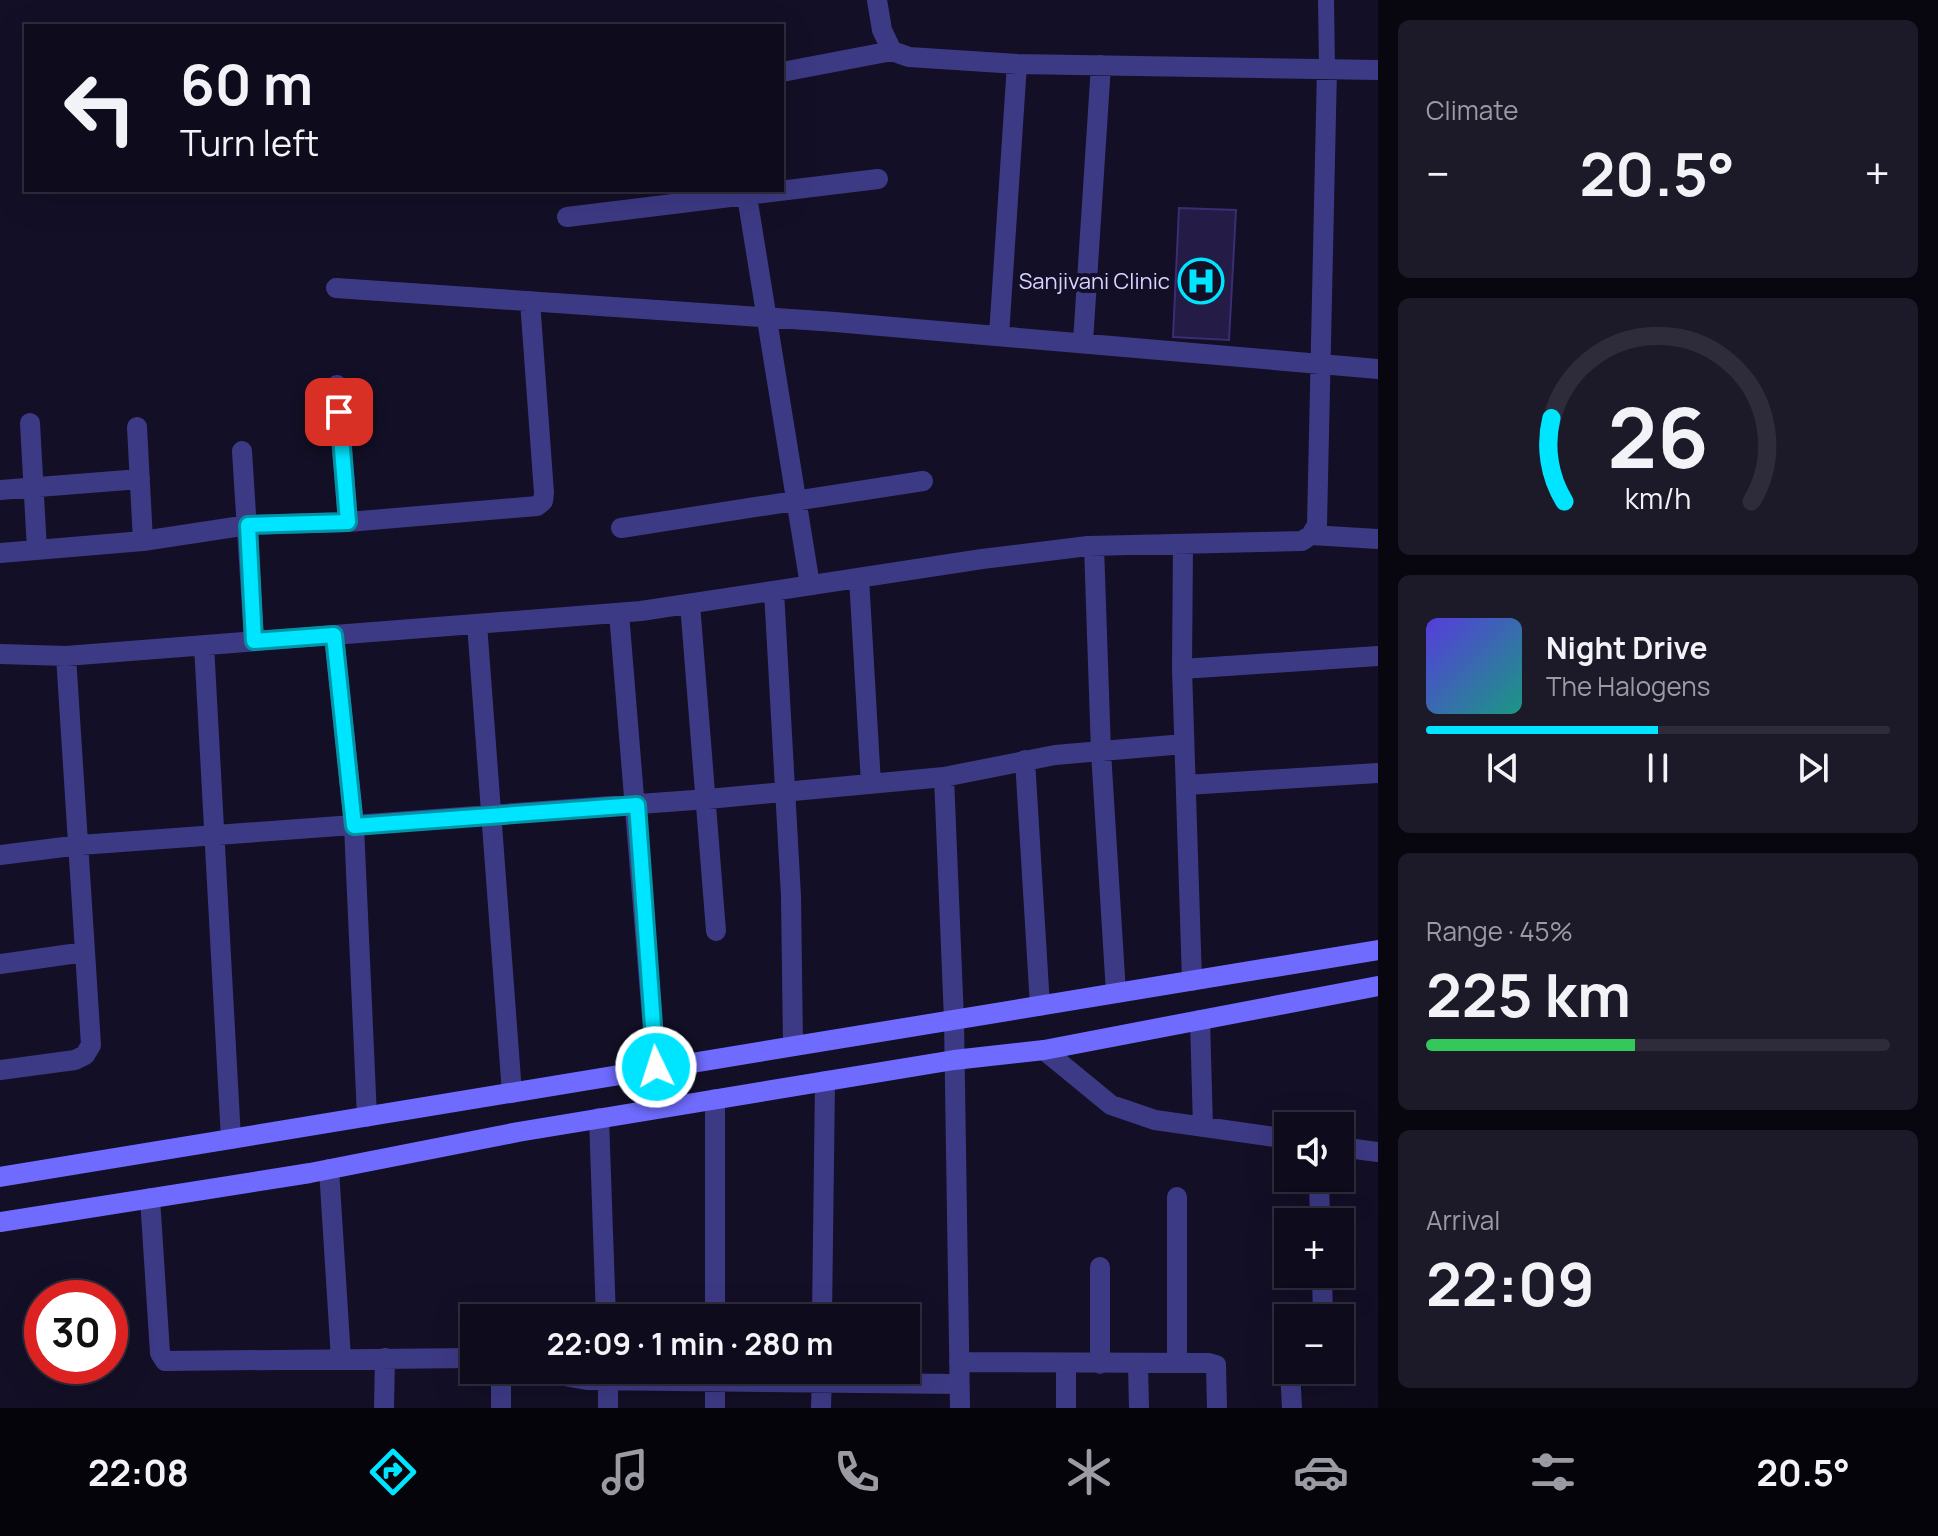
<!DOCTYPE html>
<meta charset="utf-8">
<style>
body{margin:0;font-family:Manrope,sans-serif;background:#1c1929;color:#f1f3f6;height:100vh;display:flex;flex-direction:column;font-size:30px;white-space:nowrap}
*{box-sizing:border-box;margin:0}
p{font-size:26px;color:#9b9ba3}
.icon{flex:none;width:44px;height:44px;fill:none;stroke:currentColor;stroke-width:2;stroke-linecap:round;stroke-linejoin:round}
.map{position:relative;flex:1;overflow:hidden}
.side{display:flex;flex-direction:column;gap:20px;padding:20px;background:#08060f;width:560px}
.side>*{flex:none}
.banner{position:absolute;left:24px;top:24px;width:760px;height:168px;border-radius:0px;box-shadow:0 8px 32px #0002,0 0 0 2px #2e2b3b;background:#0e0b1c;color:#f1f3f6;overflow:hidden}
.buttons{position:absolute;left:1274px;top:1112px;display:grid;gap:16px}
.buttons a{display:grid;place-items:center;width:80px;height:80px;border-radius:0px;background:#0e0b1c;box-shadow:0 8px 32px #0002,0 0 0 2px #2e2b3b;font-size:40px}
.speed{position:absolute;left:24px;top:1280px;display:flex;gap:16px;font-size:40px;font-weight:700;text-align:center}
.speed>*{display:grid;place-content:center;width:104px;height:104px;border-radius:50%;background:#0e0b1c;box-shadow:0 8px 32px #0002,0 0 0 2px #2e2b3b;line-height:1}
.speed .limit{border:12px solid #d22;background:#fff;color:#111}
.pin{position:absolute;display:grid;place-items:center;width:68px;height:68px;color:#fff;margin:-34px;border-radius:16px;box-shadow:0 4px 12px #0006}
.me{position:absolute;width:88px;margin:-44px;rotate:356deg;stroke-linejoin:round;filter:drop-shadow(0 0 6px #0008)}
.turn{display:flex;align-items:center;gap:28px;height:168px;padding:0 24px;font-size:36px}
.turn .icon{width:104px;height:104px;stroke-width:2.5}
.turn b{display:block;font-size:56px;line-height:68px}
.big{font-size:60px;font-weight:700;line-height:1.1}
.side .widget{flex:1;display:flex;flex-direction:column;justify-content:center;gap:12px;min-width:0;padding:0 28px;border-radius:12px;background:#1c1929}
.side .dial{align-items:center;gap:0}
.dial svg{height:208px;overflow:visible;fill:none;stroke:#2e2b3b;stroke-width:7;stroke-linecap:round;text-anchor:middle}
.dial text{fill:#f1f3f6;stroke:none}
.song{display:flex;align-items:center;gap:24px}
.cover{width:96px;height:96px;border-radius:12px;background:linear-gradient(135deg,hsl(250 70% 55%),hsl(170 70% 35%))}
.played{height:8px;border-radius:4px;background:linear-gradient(90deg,#00e5ff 50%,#2e2b3b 50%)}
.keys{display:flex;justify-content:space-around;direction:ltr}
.heat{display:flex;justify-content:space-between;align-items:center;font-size:44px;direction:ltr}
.charge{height:12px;border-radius:6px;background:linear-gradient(90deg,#34c759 45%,#2e2b3b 0)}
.trip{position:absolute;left:460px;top:1304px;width:460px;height:80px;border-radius:0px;background:#0e0b1c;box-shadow:0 8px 32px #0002,0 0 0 2px #2e2b3b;font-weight:700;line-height:80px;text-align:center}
.tab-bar{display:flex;height:128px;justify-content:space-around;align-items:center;background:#06040b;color:#9b9ba3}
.tab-bar .icon{width:56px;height:56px}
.tab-bar .on{color:#00e5ff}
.tab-bar b{font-size:36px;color:#f1f3f6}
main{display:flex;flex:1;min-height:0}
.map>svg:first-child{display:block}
.building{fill:#241b47;stroke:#3b2d73;stroke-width:2}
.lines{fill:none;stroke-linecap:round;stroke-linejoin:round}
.service{stroke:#3d3a85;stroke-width:16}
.minor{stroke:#3d3a85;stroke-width:20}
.secondary{stroke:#6f6bff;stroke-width:20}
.route-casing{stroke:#0095a6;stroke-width:20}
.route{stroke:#00e5ff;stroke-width:14}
.labels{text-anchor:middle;stroke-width:8;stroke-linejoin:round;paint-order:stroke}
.poi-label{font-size:22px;fill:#d9d4ff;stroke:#130f26;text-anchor:end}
</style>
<main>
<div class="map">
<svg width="1378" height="1408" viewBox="0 0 1378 1408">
<rect width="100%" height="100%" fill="#130f26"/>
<path class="building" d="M1179 208 1236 210 1229 340 1173 337Z"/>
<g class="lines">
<path class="service" d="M1326 0 1327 68"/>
<path class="minor" d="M877 0 882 30 892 51 909 57 1017 64 1378 70
M782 72 892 51
M746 190 810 585
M567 217 878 179
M336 288 835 322 1378 369
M999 335 1017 64
M1083 342 1101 65
M337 385 348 522
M30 423 37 550
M137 427 143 541
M242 451 254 641
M0 490 140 479
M621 528 923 481
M1311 535 1378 539
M1183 544 1182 669 1192 981
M1094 546 1101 752 1116 993
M0 553 143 541 248 525 348 522 537 506 543 501 544 493 530 301
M859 578 871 784
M774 591 791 896 793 1045
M690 604 716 931
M619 613 656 1067
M477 624 512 1093
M334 635 354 826 367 1117
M204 645 231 1139
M0 654 66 656 641 611 982 559 1088 546 1302 541 1311 535 1317 525 1327 68
M1182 669 1378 656
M1025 760 1040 1006
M944 777 954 1020 960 1408
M1186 785 1378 773
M0 855 80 845 708 799 944 777 1055 755 1184 744
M0 964 85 952
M1200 1020 1203 1127
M1044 1050 1111 1105 1155 1120 1288 1139
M0 1070 75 1060 85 1055 91 1045 66 656
M715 1099V1318
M599 1118 606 1318
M1340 1147 1378 1152
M329 1169 341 1359
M1319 1178 1320 1222
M1177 1197V1363
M150 1198 160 1353 165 1361 474 1358
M1322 1274 1323 1318
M822 1318 825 1081
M959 1362 1209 1363 1216 1365 1217 1408
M1066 1364V1408
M1100 1364V1267
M1138 1364 1139 1408
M530 1370 587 1380 959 1384
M608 1370V1408
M1290 1370 1292 1408
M384 1408 385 1358
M501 1408V1370
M715 1408V1370
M821 1408 822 1372"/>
<path class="secondary" d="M0 1177 1378 950
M0 1222 310 1173 518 1132 954 1060 1044 1050 1378 986"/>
</g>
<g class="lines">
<g class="route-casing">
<path id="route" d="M339 412 348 522 248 525 254 641 334 635 354 826 637 805 656 1067"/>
</g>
<use href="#route" class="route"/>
</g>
<defs>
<g id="hospital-ring" transform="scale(2.3)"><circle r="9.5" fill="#130f26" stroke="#00e5ff" stroke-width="1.5"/><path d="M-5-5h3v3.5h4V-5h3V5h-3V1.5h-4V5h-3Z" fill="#00e5ff"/></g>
</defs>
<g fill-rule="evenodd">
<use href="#hospital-ring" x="1201" y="281"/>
</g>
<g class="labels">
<g class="poi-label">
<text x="1170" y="289">Sanjivani Clinic</text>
</g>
</g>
</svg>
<div class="buttons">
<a><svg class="icon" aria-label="sound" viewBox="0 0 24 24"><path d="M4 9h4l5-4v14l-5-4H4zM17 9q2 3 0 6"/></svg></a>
<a>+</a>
<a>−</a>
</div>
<div class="speed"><div class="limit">30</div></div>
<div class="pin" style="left:339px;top:412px;background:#d93025"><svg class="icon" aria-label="arrive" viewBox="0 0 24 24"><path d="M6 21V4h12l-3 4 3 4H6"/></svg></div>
<svg class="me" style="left:656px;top:1067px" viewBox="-20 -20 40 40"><circle r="17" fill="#00e5ff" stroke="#fff" stroke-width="3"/><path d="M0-11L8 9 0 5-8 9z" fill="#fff"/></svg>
<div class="trip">22:09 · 1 min · 280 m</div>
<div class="banner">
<div class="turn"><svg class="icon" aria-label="left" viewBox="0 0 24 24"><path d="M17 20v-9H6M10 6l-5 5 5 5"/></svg><div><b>60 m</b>Turn left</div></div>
</div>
</div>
<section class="side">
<div class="widget"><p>Climate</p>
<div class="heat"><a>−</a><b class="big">20.5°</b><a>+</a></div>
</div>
<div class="widget dial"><svg viewBox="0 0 100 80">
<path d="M14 69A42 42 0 1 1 86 69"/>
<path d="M14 69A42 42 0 0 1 9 37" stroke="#00e5ff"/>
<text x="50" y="56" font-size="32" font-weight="700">26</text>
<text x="50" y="72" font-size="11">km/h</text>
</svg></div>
<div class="widget">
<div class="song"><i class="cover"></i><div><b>Night Drive</b><p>The Halogens</p></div></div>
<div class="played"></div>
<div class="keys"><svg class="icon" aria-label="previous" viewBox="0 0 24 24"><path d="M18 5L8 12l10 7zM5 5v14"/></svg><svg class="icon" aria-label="pause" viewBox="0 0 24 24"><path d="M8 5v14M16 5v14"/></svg><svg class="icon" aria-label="next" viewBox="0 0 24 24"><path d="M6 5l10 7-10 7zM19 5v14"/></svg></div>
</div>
<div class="widget"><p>Range · 45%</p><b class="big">225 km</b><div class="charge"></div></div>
<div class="widget"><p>Arrival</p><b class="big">22:09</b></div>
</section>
</main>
<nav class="tab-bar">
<b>22:08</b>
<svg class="icon on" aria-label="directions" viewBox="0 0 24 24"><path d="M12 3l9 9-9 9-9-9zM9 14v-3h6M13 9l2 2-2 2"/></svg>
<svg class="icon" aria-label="music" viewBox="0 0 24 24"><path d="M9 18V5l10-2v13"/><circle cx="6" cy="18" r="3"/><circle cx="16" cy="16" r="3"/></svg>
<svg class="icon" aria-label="phone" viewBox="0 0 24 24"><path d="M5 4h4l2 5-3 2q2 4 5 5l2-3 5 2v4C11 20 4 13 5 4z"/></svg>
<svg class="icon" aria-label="climate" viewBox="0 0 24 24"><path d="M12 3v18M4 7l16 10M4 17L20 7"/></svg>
<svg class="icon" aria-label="car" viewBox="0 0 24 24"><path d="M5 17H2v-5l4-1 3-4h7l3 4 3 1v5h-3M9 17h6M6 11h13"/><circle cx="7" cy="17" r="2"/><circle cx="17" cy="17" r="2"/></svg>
<svg class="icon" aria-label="filters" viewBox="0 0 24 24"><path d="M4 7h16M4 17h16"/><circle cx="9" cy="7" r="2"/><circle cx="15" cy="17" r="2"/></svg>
<b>20.5°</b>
</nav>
